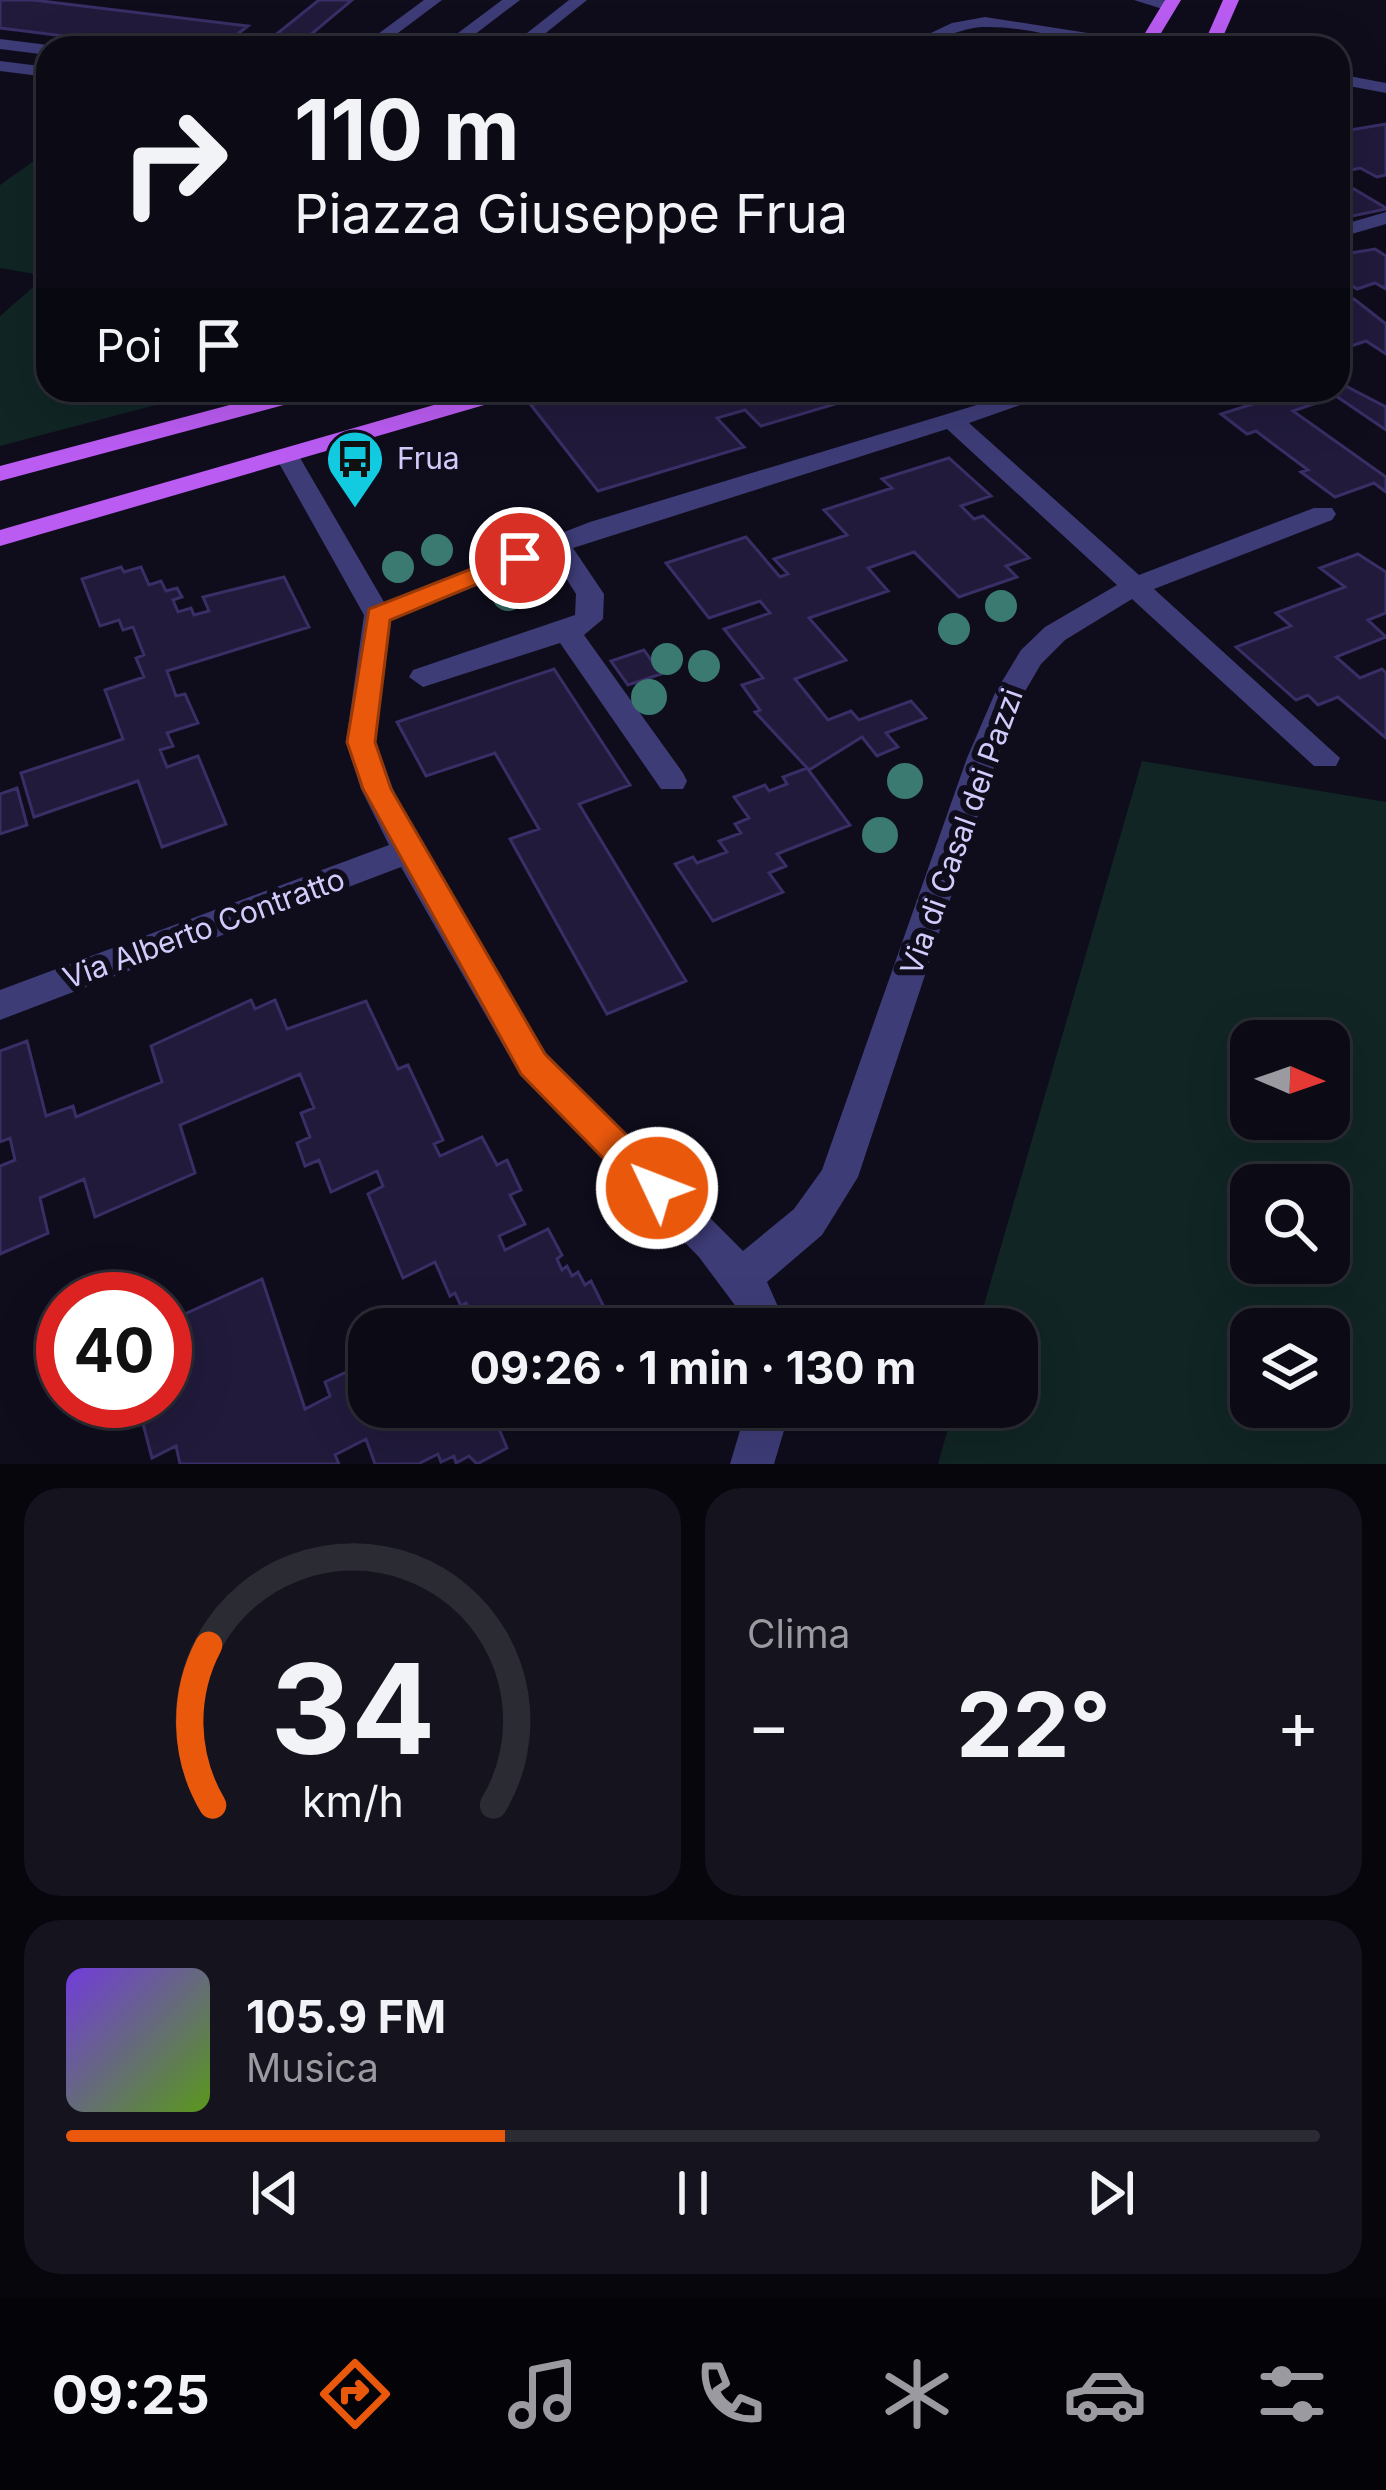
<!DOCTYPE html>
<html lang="it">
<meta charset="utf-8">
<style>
body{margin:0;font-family:Inter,sans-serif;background:#14131e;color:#f1f3f6;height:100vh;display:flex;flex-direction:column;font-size:45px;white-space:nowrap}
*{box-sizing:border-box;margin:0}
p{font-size:39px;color:#9a9aa0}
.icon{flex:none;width:66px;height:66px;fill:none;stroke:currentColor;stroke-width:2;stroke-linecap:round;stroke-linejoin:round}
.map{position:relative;height:1464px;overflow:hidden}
.sheet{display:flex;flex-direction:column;gap:24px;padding:24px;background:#06060c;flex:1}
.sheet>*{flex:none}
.top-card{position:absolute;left:36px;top:36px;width:1314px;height:366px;border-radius:36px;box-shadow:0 12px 48px #0002,0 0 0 3px #2b2b34;background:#0b0a15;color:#f1f3f6;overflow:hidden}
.needle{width:78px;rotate:92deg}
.tools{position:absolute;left:1230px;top:1020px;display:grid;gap:24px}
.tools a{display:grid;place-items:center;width:120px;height:120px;border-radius:24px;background:#0b0a15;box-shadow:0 12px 48px #0002,0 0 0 3px #2b2b34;font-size:60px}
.speed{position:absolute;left:36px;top:1272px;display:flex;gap:24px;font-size:60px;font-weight:700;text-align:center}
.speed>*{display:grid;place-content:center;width:156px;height:156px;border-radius:50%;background:#0b0a15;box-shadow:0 12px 48px #0002,0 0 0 3px #2b2b34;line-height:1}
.speed .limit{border:18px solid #d22;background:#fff;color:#111}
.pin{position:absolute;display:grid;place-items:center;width:102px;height:102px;color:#fff;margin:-51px;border:6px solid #fff;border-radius:50%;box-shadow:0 3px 12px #0007}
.me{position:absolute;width:132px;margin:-66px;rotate:313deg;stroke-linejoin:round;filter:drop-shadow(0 0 9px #0008)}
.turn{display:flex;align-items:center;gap:42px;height:252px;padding:0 60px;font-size:54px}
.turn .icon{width:156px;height:156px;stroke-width:2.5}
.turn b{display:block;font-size:84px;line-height:102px}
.then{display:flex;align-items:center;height:114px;padding:0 60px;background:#0003;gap:24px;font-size:45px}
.big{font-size:90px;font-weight:700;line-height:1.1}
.sheet .card{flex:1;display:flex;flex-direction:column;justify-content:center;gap:18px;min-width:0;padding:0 42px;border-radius:36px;background:#14131e}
.sheet .dial{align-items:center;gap:0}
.dial svg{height:312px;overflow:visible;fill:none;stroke:#2b2b34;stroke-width:7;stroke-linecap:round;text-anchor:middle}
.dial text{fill:#f1f3f6;stroke:none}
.song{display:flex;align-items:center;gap:36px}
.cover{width:144px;height:144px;border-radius:18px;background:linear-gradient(135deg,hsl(260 70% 55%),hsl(90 70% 35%))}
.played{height:12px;border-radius:6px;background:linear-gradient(90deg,#ea580c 35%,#2b2b34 35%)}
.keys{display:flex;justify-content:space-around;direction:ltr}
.heat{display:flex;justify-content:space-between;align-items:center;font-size:66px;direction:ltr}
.sheet .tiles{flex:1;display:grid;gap:24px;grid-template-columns:1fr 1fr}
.card:last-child{grid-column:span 2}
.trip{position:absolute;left:348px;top:1308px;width:690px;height:120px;border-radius:36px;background:#0b0a15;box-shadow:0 12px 48px #0002,0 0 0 3px #2b2b34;font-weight:700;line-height:120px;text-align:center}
.menu{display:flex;height:192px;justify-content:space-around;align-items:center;background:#040408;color:#9a9aa0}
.menu .icon{width:84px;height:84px}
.menu .on{color:#ea580c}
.menu b{font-size:54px;color:#f1f3f6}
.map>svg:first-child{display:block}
.green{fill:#102524;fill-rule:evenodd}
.building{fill:#211a3b;stroke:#392e65;stroke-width:3}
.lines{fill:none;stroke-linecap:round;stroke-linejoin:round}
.minor{fill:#3e3c77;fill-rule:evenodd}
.major{fill:#ba5cf2;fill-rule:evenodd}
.tree{fill:#3b7a71}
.route{fill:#ea580c;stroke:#983908;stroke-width:3}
.labels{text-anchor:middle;stroke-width:12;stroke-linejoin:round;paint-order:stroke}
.poi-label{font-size:30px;fill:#d1ccfb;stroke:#0f0d1c;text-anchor:start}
.street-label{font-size:30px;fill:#d1ccfb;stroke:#0f0d1c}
</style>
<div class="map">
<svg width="1386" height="1464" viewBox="0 0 1386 1464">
<rect width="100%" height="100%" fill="#0f0d1c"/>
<path class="green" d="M48 151V390H183L186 397 0 446V316L46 276 0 268V185Z
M1142 761 1386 802V1464H938L954 1407H1017V1329H977ZM1251 1041H1329V1119H1251ZM1251 1185H1329V1263H1251ZM1251 1329H1329V1407H1251Z"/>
<path class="building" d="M0 0H33L248 26 219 48H160L0 28Z
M319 0H352L296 47 233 48 240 42 263 45Z
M1386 124V175L1377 177 1360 168 1338 173V132Z
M1354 189 1386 208V209L1338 219V194Z
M1375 249 1386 256V289L1375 283 1357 289 1348 283 1338 286V255Z
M1354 299 1386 324V354L1366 341 1348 347 1338 340V304Z
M1338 382 1386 407V430L1336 396 1293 411 1386 477V492L1374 483 1335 497 1301 472 1308 470 1256 431 1247 434 1221 414 1275 397 1265 390H1338Z
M585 390H694L698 394 711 390H882L761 426 745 410 717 418 744 447 598 491 531 405Z
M949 458 991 496 961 506 974 519 983 516 1029 558 1006 566 1017 577 959 597 914 552 868 568 888 591 809 618 846 660 795 679 828 720 851 711 859 720 911 701 926 718 886 733 898 747 877 756 862 737 809 770 755 712 760 710 742 685 763 678 724 629 770 613 760 601 709 618 666 563 746 537 780 577 788 574 774 559 847 535 824 510 892 488 882 479Z
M1358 554 1386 572V613L1368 620 1386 637 1336 657 1360 678 1382 669 1386 673V738L1338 697 1318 705 1308 695 1296 700 1236 647 1291 626 1276 613 1345 587 1320 568Z
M121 567 124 572 141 567 149 585 161 581 166 591 177 588 182 597 173 600 178 612 191 608 194 615 209 611 203 597 284 577 309 627 167 671 176 696 185 694 198 723 167 733 173 746 160 750 167 767 198 756 226 824 162 847 138 781 34 817 21 773 123 739 105 690 144 677 136 658 144 655 133 627 123 630 119 620 100 626 82 579Z
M644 650 661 674 628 685 611 661Z
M554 669 630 785 579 804 686 981 607 1014 510 839 539 829 495 753 426 776 397 722Z
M807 768 850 825 777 854 786 866 769 873 783 892 713 921 675 864 693 857 697 863 727 852 719 841 741 833 735 824 749 818 734 797 765 785 769 791 787 784 783 777Z
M17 788 27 825 0 834V794Z
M251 1000 255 1009 275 1000 287 1029 366 1001 398 1069 408 1065 443 1140 434 1144 440 1156 482 1137 497 1165 507 1160 521 1190 510 1195 525 1224 499 1236 505 1250 548 1229 562 1255 557 1259 562 1270 567 1266 572 1276 578 1272 585 1285 591 1281 607 1313 575 1329H469L476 1325 466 1303 461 1306 455 1293 450 1296 435 1262 403 1278 368 1194 383 1186 377 1171 331 1192 319 1160 305 1166 297 1143 310 1137 301 1113 314 1108 300 1074 180 1125 195 1173 95 1217 84 1179 40 1198 48 1233 0 1254V1166L15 1160 10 1138 0 1142V1051L27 1041 46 1116 73 1106 76 1117 162 1082 151 1046Z
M262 1279 305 1409 330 1396 325 1382 364 1364 369 1366V1407H490L507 1448 477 1464 469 1456 456 1463 454 1456 441 1462 438 1454 418 1464H375L366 1439 335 1455 339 1464H180L176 1446 152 1458 137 1401H165V1323Z"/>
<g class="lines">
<path class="minor" d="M424 0H442L378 48H359Z
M502 0H520L457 48H438Z
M569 0H587L527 48H508Z
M1134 0H1163L1177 6 1169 11Z
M985 17 1145 42 1153 47C1096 53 1039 25 982 27 952 29 929 48 899 48L952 23Z
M0 39 48 45 55 48H48V55L0 49Z
M0 61 48 67V77L0 71Z
M1338 74 1386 83V93L1338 84Z
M1386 212V224L1338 238V226Z
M1026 390H1063L969 423 1139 575 1314 508H1332L1336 514 1332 520 1154 589 1340 758 1336 766H1314L1132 599 1065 640 1041 664 1024 693 997 758 858 1177 822 1235 767 1282 788 1329H746L740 1312 699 1257 520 1075 401 867 0 1020V990L389 845 361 789 346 742 364 615 275 456 278 451H296L384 602 590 522ZM947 429 1117 585 1045 627 1021 650 995 693 967 758 822 1170 794 1209 743 1251 546 1053 421 846 393 789 376 742 391 620 552 556 576 594 575 615 413 670 409 677 423 687 560 643 661 789H683L687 781 683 773 584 635 603 619 604 594 573 548Z
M747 1407H791L774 1464H730Z"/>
<path class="major" d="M1165 0H1181L1152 48H1136Z
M1223 0H1239L1218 48H1202Z
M286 390H325L321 395 0 481V466Z
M486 390H523L519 395 0 546V530Z"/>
</g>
<g class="tree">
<circle cx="437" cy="550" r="16"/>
<circle cx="398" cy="567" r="16"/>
<circle cx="508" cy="595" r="16"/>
<circle cx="1001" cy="606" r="16"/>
<circle cx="954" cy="629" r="16"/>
<circle cx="667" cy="659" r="16"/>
<circle cx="704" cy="666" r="16"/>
<circle cx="649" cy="697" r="18"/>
<circle cx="905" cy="781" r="18"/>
<circle cx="880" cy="835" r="18"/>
</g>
<path class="route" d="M520 550 528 553V563L390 620 375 742 391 789 545 1054 669 1177 674 1188 669 1200 657 1204 644 1200 521 1074 363 789 347 742 369 609Z"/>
<defs>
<g id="bus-pin" transform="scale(3)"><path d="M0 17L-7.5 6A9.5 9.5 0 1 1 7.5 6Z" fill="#12cbe0" stroke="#0f0d1c"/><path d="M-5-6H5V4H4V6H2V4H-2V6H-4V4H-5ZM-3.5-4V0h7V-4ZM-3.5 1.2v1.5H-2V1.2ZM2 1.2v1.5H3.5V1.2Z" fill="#111"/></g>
</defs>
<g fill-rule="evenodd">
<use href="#bus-pin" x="355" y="459"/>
</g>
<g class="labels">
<g class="poi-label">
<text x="397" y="469">Frua</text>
</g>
<g class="street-label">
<text transform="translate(962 832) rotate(-70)" y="10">Via di Casal dei Pazzi</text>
<text transform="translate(204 929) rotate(-20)" y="10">Via Alberto Contratto</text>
</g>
</g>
</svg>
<div class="tools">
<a><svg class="needle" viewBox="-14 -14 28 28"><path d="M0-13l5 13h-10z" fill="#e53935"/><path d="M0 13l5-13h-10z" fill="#9a9aa0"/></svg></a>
<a><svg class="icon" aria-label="search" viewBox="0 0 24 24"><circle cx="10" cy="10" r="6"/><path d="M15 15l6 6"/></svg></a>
<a><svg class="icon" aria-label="layers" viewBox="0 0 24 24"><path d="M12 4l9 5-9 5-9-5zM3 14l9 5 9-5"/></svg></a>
</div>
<div class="speed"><div class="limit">40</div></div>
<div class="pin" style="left:520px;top:558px;background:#d93025"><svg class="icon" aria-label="arrive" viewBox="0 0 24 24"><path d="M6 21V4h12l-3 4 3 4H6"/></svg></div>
<svg class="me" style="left:657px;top:1188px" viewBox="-20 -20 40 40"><circle r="17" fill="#ea580c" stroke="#fff" stroke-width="3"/><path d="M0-11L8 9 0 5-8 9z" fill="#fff"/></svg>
<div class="trip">09:26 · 1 min · 130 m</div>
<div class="top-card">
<div class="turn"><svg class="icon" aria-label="right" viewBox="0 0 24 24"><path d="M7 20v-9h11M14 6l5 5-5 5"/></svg><div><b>110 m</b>Piazza Giuseppe Frua</div></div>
<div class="then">Poi<svg class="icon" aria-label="arrive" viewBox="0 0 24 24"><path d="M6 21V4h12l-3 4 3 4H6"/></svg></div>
</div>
</div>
<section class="sheet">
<div class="tiles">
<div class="card dial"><svg viewBox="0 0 100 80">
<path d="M14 69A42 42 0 1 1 86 69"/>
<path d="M14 69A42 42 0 0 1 13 28" stroke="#ea580c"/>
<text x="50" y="56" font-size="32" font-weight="700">34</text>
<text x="50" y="72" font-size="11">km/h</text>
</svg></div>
<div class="card"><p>Clima</p>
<div class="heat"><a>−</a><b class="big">22°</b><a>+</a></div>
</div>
<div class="card">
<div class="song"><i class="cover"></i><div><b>105.9 FM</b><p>Musica</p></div></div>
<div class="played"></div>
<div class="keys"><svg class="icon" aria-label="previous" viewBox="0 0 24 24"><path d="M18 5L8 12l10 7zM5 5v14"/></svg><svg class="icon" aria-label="pause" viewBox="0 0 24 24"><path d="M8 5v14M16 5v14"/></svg><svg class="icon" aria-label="next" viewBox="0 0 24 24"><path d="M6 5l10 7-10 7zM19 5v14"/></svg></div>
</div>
</div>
</section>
<nav class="menu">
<b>09:25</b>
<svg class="icon on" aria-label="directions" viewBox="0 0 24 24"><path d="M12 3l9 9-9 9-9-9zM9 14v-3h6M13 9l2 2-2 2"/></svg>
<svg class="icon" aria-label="music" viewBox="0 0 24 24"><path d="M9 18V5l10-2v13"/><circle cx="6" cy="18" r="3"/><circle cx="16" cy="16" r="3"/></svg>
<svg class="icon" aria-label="phone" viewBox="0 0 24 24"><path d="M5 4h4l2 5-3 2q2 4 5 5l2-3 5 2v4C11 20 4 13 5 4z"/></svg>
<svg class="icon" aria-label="climate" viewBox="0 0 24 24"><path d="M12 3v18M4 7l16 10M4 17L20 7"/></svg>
<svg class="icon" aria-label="car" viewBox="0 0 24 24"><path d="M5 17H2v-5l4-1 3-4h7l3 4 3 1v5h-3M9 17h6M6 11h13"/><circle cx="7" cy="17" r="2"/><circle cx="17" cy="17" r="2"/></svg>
<svg class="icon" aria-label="filters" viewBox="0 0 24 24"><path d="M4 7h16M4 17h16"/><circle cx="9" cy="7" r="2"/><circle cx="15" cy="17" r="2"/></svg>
</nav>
